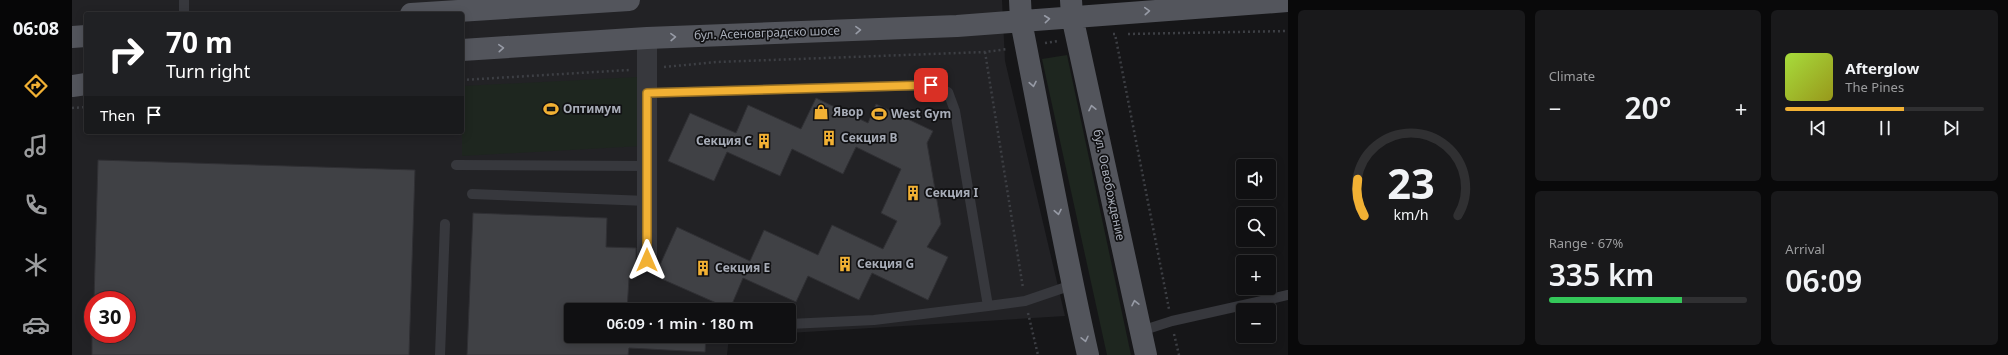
<!DOCTYPE html>
<meta charset="utf-8">
<style>
body{margin:0;font-family:"Noto Sans",sans-serif;background:#19191b;color:#f1f3f6;height:100vh;display:flex;flex-direction:column;font-size:15px;white-space:nowrap}
*{box-sizing:border-box;margin:0}
p{font-size:13px;color:#9c9d9f}
.icon{flex:none;width:22px;height:22px;fill:none;stroke:currentColor;stroke-width:2;stroke-linecap:round;stroke-linejoin:round}
.map{position:relative;flex:1;overflow:hidden}
.sheet{display:flex;flex-direction:column;gap:10px;padding:10px;background:#09090a;width:720px}
.sheet>*{flex:none}
.top-card{position:absolute;left:12px;top:12px;width:380px;height:122px;border-radius:4px;box-shadow:0 2px 10px #0003,0 0 0 1px #303032;background:#202124;color:#fff;overflow:hidden}
.controls{position:absolute;left:1164px;top:159px;display:grid;gap:8px}
.controls a{display:grid;place-items:center;width:40px;height:40px;border-radius:4px;background:#101012;box-shadow:0 2px 10px #0003,0 0 0 1px #303032;font-size:20px}
.speed{position:absolute;left:12px;top:291px;display:flex;gap:8px;font-size:20px;font-weight:700;text-align:center}
.speed>*{display:grid;place-content:center;width:52px;height:52px;border-radius:50%;background:#101012;box-shadow:0 2px 10px #0003,0 0 0 1px #303032;line-height:1}
.speed .limit{border:6px solid #d22;background:#fff;color:#111}
.pin{position:absolute;display:grid;place-items:center;width:34px;height:34px;color:#fff;margin:-17px;border-radius:8px;box-shadow:0 2px 6px #0006}
.me{position:absolute;width:44px;margin:-22px;rotate:0deg;stroke-linejoin:round;filter:drop-shadow(0 0 3px #0008)}
.turn{display:flex;align-items:center;gap:14px;height:84px;padding:0 16px;font-size:18px}
.turn .icon{width:52px;height:52px;stroke-width:2.5}
.turn b{display:block;font-size:28px;line-height:34px}
.then{display:flex;align-items:center;height:38px;padding:0 16px;background:#0003;gap:8px;font-size:15px}
.big{font-size:30px;font-weight:600;line-height:1.1}
.sheet .card{flex:1;display:flex;flex-direction:column;justify-content:center;gap:6px;min-width:0;padding:0 14px;border-radius:6px;background:#19191b}
.sheet .dial{align-items:center;gap:0}
.dial svg{height:104px;overflow:visible;fill:none;stroke:#303032;stroke-width:7;stroke-linecap:round;text-anchor:middle}
.dial text{fill:#f1f3f6;stroke:none}
.song{display:flex;align-items:center;gap:12px}
.cover{width:48px;height:48px;border-radius:6px;background:linear-gradient(135deg,hsl(80 70% 55%),hsl(60 70% 35%))}
.played{height:4px;border-radius:2px;background:linear-gradient(90deg,#f2b134 60%,#303032 60%)}
.keys{display:flex;justify-content:space-around;direction:ltr}
.heat{display:flex;justify-content:space-between;align-items:center;font-size:22px;direction:ltr}
.charge{height:6px;border-radius:3px;background:linear-gradient(90deg,#34c759 67%,#303032 0)}
.sheet .tiles{flex:1;display:grid;gap:10px;grid-template-columns:repeat(3,1fr)}
.card:first-child{grid-row:span 2}
.trip{position:absolute;left:492px;top:303px;width:232px;height:40px;border-radius:4px;background:#101012;box-shadow:0 2px 10px #0003,0 0 0 1px #303032;font-weight:600;line-height:40px;text-align:center}
main{display:flex;flex:1;min-height:0}
.menu{display:flex;flex-direction:column;width:72px;justify-content:space-around;align-items:center;background:#060607;color:#9c9d9f}
.menu .icon{width:28px;height:28px}
.menu .on{color:#f2b134}
.menu b{font-size:18px;color:#f1f3f6}
.map>svg:first-child{display:block}
.built{fill:#222225;fill-rule:evenodd}
.green{fill:#1e261f}
.building{fill:#404145;stroke:#303034}
.lines{fill:none;stroke-linecap:round;stroke-linejoin:round}
.path{stroke:#3d3f44;stroke-width:2.5;stroke-dasharray:2 3;stroke-linecap:butt}
.service{stroke:#37383d;stroke-width:10}
.minor{stroke:#37383d;stroke-width:20}
.primary{stroke:#53555c;stroke-width:22}
.oneway{stroke:#979ba6}
.route-casing{stroke:#9d7322;stroke-width:10}
.route{stroke:#f2b134;stroke-width:7}
.labels{text-anchor:middle;stroke-width:3.5;stroke-linejoin:round;paint-order:stroke}
.street-label{font-size:12px;fill:#a8adb8;stroke:#111113}
.poi-label{font-size:12px;font-weight:bold;fill:#a8adb8;stroke:#111113;text-anchor:start}
</style>
<main>
<nav class="menu">
<b>06:08</b>
<svg class="icon on" aria-label="directions" viewBox="0 0 24 24"><path d="M12 3l9 9-9 9-9-9zM9 14v-3h6M13 9l2 2-2 2"/></svg>
<svg class="icon" aria-label="music" viewBox="0 0 24 24"><path d="M9 18V5l10-2v13"/><circle cx="6" cy="18" r="3"/><circle cx="16" cy="16" r="3"/></svg>
<svg class="icon" aria-label="phone" viewBox="0 0 24 24"><path d="M5 4h4l2 5-3 2q2 4 5 5l2-3 5 2v4C11 20 4 13 5 4z"/></svg>
<svg class="icon" aria-label="climate" viewBox="0 0 24 24"><path d="M12 3v18M4 7l16 10M4 17L20 7"/></svg>
<svg class="icon" aria-label="car" viewBox="0 0 24 24"><path d="M5 17H2v-5l4-1 3-4h7l3 4 3 1v5h-3M9 17h6M6 11h13"/><circle cx="7" cy="17" r="2"/><circle cx="17" cy="17" r="2"/></svg>
</nav>
<div class="map">
<svg width="1216" height="355" viewBox="0 0 1216 355">
<rect width="100%" height="100%" fill="#161618"/>
<path class="built" d="M0 0H930L933 61 993 316 717 333V310H499V336H675L657 337 655 355H0ZM14 14H390V132H14ZM21 300H55V334H21Z"/>
<path class="green" d="M995 55 1059 355H1035L970 59Z
M566 77 570 146 390 156V86Z"/>
<path class="building" d="M744 98 796 123 804 104 861 131 855 143 869 224 855 247 876 257 856 300 800 273 787 300 736 276 724 302 671 278 658 309 583 276 605 227 678 261 692 230 746 255 760 225 811 249 825 221 809 213 829 169 784 147 771 174 720 149 708 176 655 152 642 181 596 161 618 113 664 133 676 105 729 129Z
M26 160 343 170 337 355H20V334H55V300H22Z
M401 213 535 218 534 247 564 248V278H557L555 310H499V336H634L633 352 557 348 556 355H395Z"/>
<g class="lines">
<path class="path" d="M1041 34H1043L1097 309
M1056 34 1216 31
M973 43 986 41
M913 52 951 288
M592 67 645 62 913 52 936 49
M390 80 557 70
M0 108 14 107
M956 313 966 355
M1102 334 1107 355"/>
<path class="service" d="M112 0V14
M575 93 859 85 876 92 883 111 916 306
M384 165 575 166
M400 194 575 201
M717 324 802 320 916 306 953 301 1000 285
M1069 331 1100 321 1216 295
M368 355 373 224"/>
<path class="minor" d="M575 38V260"/>
<path class="primary" d="M948 0 949 21C971 133 991 244 1016 355
M999 0 1000 16 1074 355
M339 14 557 0
M0 37 14 36
M390 50 575 38 885 26 1216 1
M0 86 14 84"/>
</g>
<defs><path id="oneway-chevron" d="M-2-3.5L2.5 0L-2 3.5" fill="none" stroke-width="1.6" stroke-linecap="round" stroke-linejoin="round"/></defs>
<g class="oneway">
<use href="#oneway-chevron" transform="translate(1075 11) rotate(-4)"/>
<use href="#oneway-chevron" transform="translate(975 19) rotate(-6)"/>
<use href="#oneway-chevron" transform="translate(786 30) rotate(-2)"/>
<use href="#oneway-chevron" transform="translate(601 37) rotate(-2)"/>
<use href="#oneway-chevron" transform="translate(429 48) rotate(-4)"/>
<use href="#oneway-chevron" transform="translate(961 84) rotate(79)"/>
<use href="#oneway-chevron" transform="translate(1020 108) rotate(-102)"/>
<use href="#oneway-chevron" transform="translate(986 212) rotate(79)"/>
<use href="#oneway-chevron" transform="translate(1063 303) rotate(-102)"/>
<use href="#oneway-chevron" transform="translate(1013 339) rotate(77)"/>
</g>
<g class="lines">
<g class="route-casing">
<path id="route" d="M575 260V93L859 85"/>
</g>
<use href="#route" class="route"/>
</g>
<defs>
<g id="stadium-bare" transform="scale(1.2)"><path d="M0-5a6.5 5 0 1 0 0 10a6.5 5 0 1 0 0-10ZM-3.5-1.8h7v3.6h-7Z" fill="#f2b134" stroke="#111113" stroke-width="2.5" paint-order="stroke"/></g>
<g id="shop-bare" transform="scale(1.2)"><path d="M-5-2.5h2.3a2.7 3.5 0 0 1 5.4 0H5L5.5 6h-11ZM-1.5-2.5h3a1.5 2.3 0 0 0-3 0Z" fill="#f2b134" stroke="#111113" stroke-width="2.5" paint-order="stroke"/></g>
<g id="building-bare" transform="scale(1.2)"><path d="M-4-6H4V6H1V3H-1V6H-4ZM-2.5-4.3h1.7v1.8h-1.7ZM.8-4.3h1.7v1.8H.8ZM-2.5-1h1.7V.8h-1.7ZM.8-1h1.7V.8H.8Z" fill="#f2b134" stroke="#111113" stroke-width="2.5" paint-order="stroke"/></g>
</defs>
<g fill-rule="evenodd">
<use href="#stadium-bare" x="479" y="109"/>
<use href="#shop-bare" x="749" y="112"/>
<use href="#stadium-bare" x="807" y="114"/>
<use href="#building-bare" x="757" y="138"/>
<use href="#building-bare" x="692" y="141"/>
<use href="#building-bare" x="841" y="193"/>
<use href="#building-bare" x="773" y="264"/>
<use href="#building-bare" x="631" y="268"/>
</g>
<g class="labels">
<g class="street-label">
<text transform="translate(695 33) rotate(-2)" y="4">бул. Асеновградско шосе</text>
<text transform="translate(1037 185) rotate(78)" y="4">бул. Освобождение</text>
</g>
<g class="poi-label">
<text x="491" y="113">Оптимум</text>
<text x="761" y="116">Явор</text>
<text x="819" y="118">West Gym</text>
<text x="769" y="142">Секция B</text>
<text x="680" y="145" text-anchor="end">Секция C</text>
<text x="853" y="197">Секция I</text>
<text x="785" y="268">Секция G</text>
<text x="643" y="272">Секция E</text>
</g>
</g>
</svg>
<div class="controls">
<a><svg class="icon" aria-label="sound" viewBox="0 0 24 24"><path d="M4 9h4l5-4v14l-5-4H4zM17 9q2 3 0 6"/></svg></a>
<a><svg class="icon" aria-label="search" viewBox="0 0 24 24"><circle cx="10" cy="10" r="6"/><path d="M15 15l6 6"/></svg></a>
<a>+</a>
<a>−</a>
</div>
<div class="speed"><div class="limit">30</div></div>
<div class="pin" style="left:859px;top:85px;background:#d93025"><svg class="icon" aria-label="arrive" viewBox="0 0 24 24"><path d="M6 21V4h12l-3 4 3 4H6"/></svg></div>
<svg class="me" style="left:575px;top:260px" viewBox="-20 -20 40 40"><path d="M0-17L14 15 0 8-14 15z" fill="#f2b134" stroke="#fff" stroke-width="4"/></svg>
<div class="trip">06:09 · 1 min · 180 m</div>
<div class="top-card">
<div class="turn"><svg class="icon" aria-label="right" viewBox="0 0 24 24"><path d="M7 20v-9h11M14 6l5 5-5 5"/></svg><div><b>70 m</b>Turn right</div></div>
<div class="then">Then<svg class="icon" aria-label="arrive" viewBox="0 0 24 24"><path d="M6 21V4h12l-3 4 3 4H6"/></svg></div>
</div>
</div>
<section class="sheet">
<div class="tiles">
<div class="card dial"><svg viewBox="0 0 100 80">
<path d="M14 69A42 42 0 1 1 86 69"/>
<path d="M14 69A42 42 0 0 1 9 41" stroke="#f2b134"/>
<text x="50" y="56" font-size="32" font-weight="700">23</text>
<text x="50" y="72" font-size="11">km/h</text>
</svg></div>
<div class="card"><p>Climate</p>
<div class="heat"><a>−</a><b class="big">20°</b><a>+</a></div>
</div>
<div class="card">
<div class="song"><i class="cover"></i><div><b>Afterglow</b><p>The Pines</p></div></div>
<div class="played"></div>
<div class="keys"><svg class="icon" aria-label="previous" viewBox="0 0 24 24"><path d="M18 5L8 12l10 7zM5 5v14"/></svg><svg class="icon" aria-label="pause" viewBox="0 0 24 24"><path d="M8 5v14M16 5v14"/></svg><svg class="icon" aria-label="next" viewBox="0 0 24 24"><path d="M6 5l10 7-10 7zM19 5v14"/></svg></div>
</div>
<div class="card"><p>Range · 67%</p><b class="big">335 km</b><div class="charge"></div></div>
<div class="card"><p>Arrival</p><b class="big">06:09</b></div>
</div>
</section>
</main>
